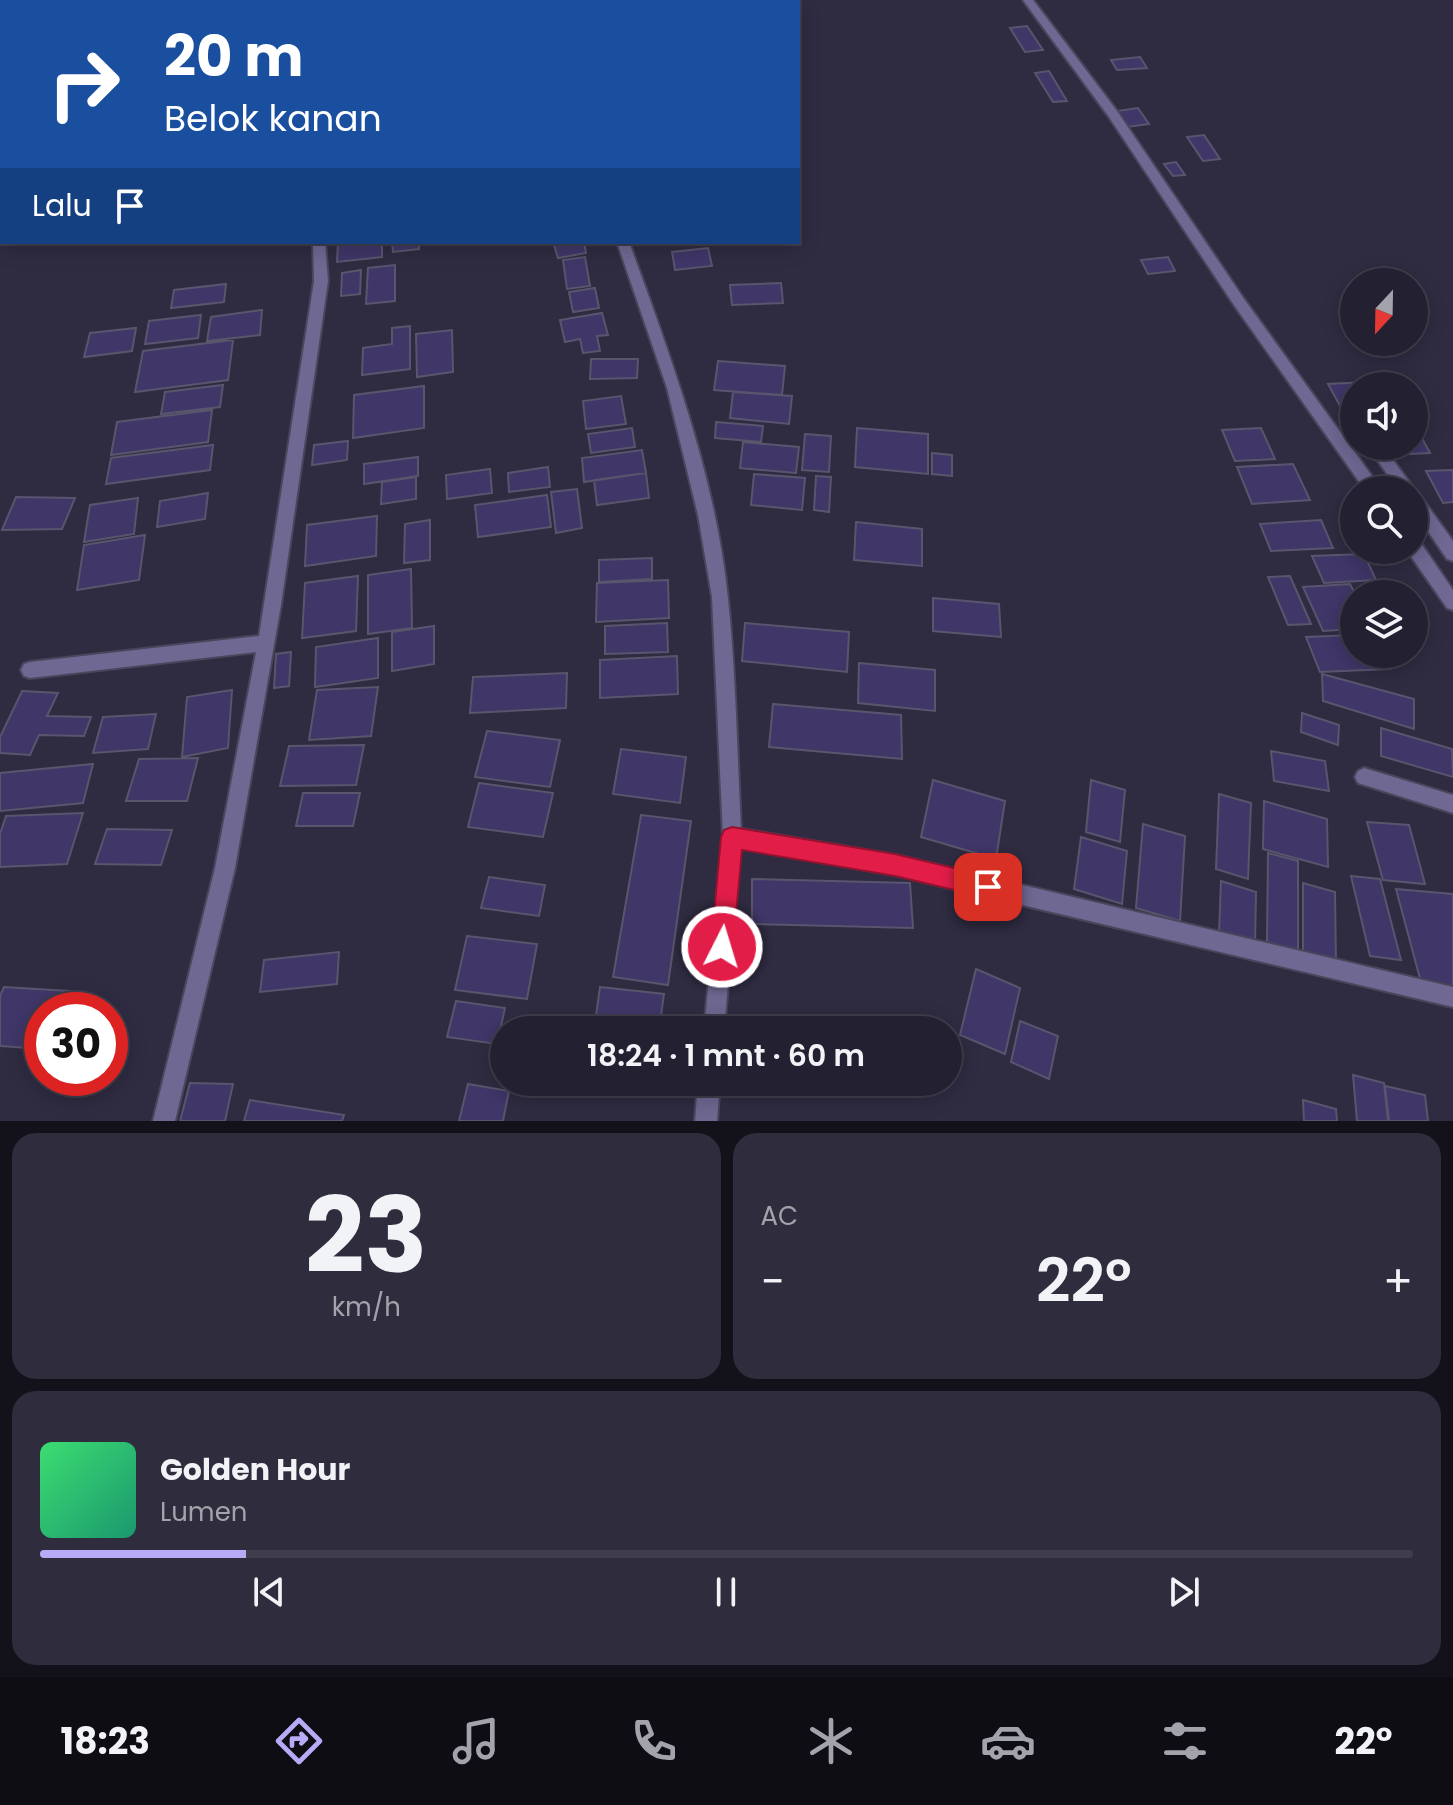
<!DOCTYPE html>
<html lang="id">
<meta charset="utf-8">
<style>
body{margin:0;font-family:Poppins,sans-serif;background:#2f2d3d;color:#f1f3f6;height:100vh;display:flex;flex-direction:column;font-size:30px;white-space:nowrap}
*{box-sizing:border-box;margin:0}
p{font-size:26px;color:#a3a3ab}
.icon{flex:none;width:44px;height:44px;fill:none;stroke:currentColor;stroke-width:2;stroke-linecap:round;stroke-linejoin:round}
.map{position:relative;height:1121px;overflow:hidden}
.side{display:flex;flex-direction:column;gap:12px;padding:12px;background:#13121b;flex:1}
.side>*{flex:none}
.hud{position:absolute;left:0px;top:0px;width:800px;height:244px;box-shadow:0 4px 20px #0003,0 0 0 2px #403e4d;background:#1a4fa0;color:#fff;overflow:hidden}
.needle{width:52px;rotate:202deg}
.tools{position:absolute;left:1340px;top:268px;display:grid;gap:16px}
.tools a{display:grid;place-items:center;width:88px;height:88px;border-radius:50%;background:#232031;box-shadow:0 4px 20px #0003,0 0 0 2px #403e4d;font-size:40px}
.speed{position:absolute;left:24px;top:992px;display:flex;gap:16px;font-size:40px;font-weight:700;text-align:center}
.speed>*{display:grid;place-content:center;width:104px;height:104px;border-radius:50%;background:#232031;box-shadow:0 4px 20px #0003,0 0 0 2px #403e4d;line-height:1}
.speed .limit{border:12px solid #d22;background:#fff;color:#111}
.pin{position:absolute;display:grid;place-items:center;width:68px;height:68px;color:#fff;margin:-34px;border-radius:16px;box-shadow:0 4px 12px #0006}
.me{position:absolute;width:88px;margin:-44px;rotate:5deg;stroke-linejoin:round;filter:drop-shadow(0 0 6px #0008)}
.turn{display:flex;align-items:center;gap:28px;height:168px;padding:0 32px;font-size:36px}
.turn .icon{width:104px;height:104px;stroke-width:2.5}
.turn b{display:block;font-size:56px;line-height:68px}
.then{display:flex;align-items:center;height:76px;padding:0 32px;background:#0003;gap:16px;font-size:30px}
.big{font-size:60px;font-weight:600;line-height:1.1}
.side .widget{flex:1;display:flex;flex-direction:column;justify-content:center;gap:12px;min-width:0;padding:0 28px;border-radius:24px;background:#2f2d3d}
.side .dial{align-items:center;gap:0}
.dial b{font-size:104px;line-height:1}
.song{display:flex;align-items:center;gap:24px}
.cover{width:96px;height:96px;border-radius:12px;background:linear-gradient(135deg,hsl(140 70% 55%),hsl(160 70% 35%))}
.played{height:8px;border-radius:4px;background:linear-gradient(90deg,#b7abf8 15%,#403e4d 15%)}
.keys{display:flex;justify-content:space-around;direction:ltr}
.heat{display:flex;justify-content:space-between;align-items:center;font-size:44px;direction:ltr}
.side .tiles{flex:1;display:grid;gap:12px;grid-template-columns:1fr 1fr}
.widget:last-child{grid-column:span 2}
.trip{position:absolute;left:490px;top:1016px;width:472px;height:80px;border-radius:40px;background:#232031;box-shadow:0 4px 20px #0003,0 0 0 2px #403e4d;font-weight:600;line-height:80px;text-align:center}
.tab-bar{display:flex;height:128px;justify-content:space-around;align-items:center;background:#0e0d14;color:#a3a3ab}
.tab-bar .icon{width:56px;height:56px}
.tab-bar .on{color:#b7abf8}
.tab-bar b{font-size:36px;color:#f1f3f6}
.map>svg:first-child{display:block}
.building{fill:#403668;stroke:#58556d;stroke-width:2}
.lines{fill:none;stroke-linecap:round;stroke-linejoin:round}
.street-casing{stroke:#49465b;stroke-width:4}
.street{fill:#6e6892;fill-rule:evenodd}
.route{fill:#e11d48;stroke:#92132f;stroke-width:2}
</style>
<div class="map">
<svg width="1453" height="1121" viewBox="0 0 1453 1121">
<rect width="100%" height="100%" fill="#2f2b41"/>
<path class="building" d="M1027 26 1043 50 1025 52 1010 28Z
M1140 57 1147 68 1117 70 1111 60Z
M1049 71 1067 101 1053 102 1035 73Z
M1138 108 1149 124 1127 127 1117 111Z
M1204 135 1220 159 1203 161 1187 137Z
M1176 162 1185 175 1173 176 1164 164Z
M338 242H382V257L337 262Z
M392 242H419V249L393 252Z
M584 242 586 253 558 258 554 245Z
M708 248 712 266 675 270 672 252Z
M585 257 590 286 567 289 563 260Z
M1168 257 1175 271 1148 274 1141 260Z
M395 265V301L366 304 368 268Z
M361 270 360 294 341 296 342 273Z
M781 283 783 303 732 305 730 285Z
M226 284 224 302 171 308 174 290Z
M595 288 599 308 573 312 569 292Z
M262 310 260 335 207 341 211 317Z
M602 313 608 335 597 336 600 351 583 353 580 339 565 342 560 320Z
M201 315 198 338 145 344 149 321Z
M410 326V369L362 375 363 348 392 344V328Z
M136 328 132 351 84 357 90 333Z
M452 330 453 372 417 377 416 334Z
M233 340 228 380 135 392 143 351Z
M591 359H638L637 378 590 379Z
M718 361 785 366 782 395 714 390Z
M1367 382 1369 386H1354V426H1351L1328 384Z
M223 385 220 407 161 414 165 392Z
M424 386V428L353 438 354 395Z
M733 392 792 396 789 424 730 418Z
M621 396 626 424 586 429 583 401Z
M212 410 208 442 111 455 117 422Z
M716 422 763 426 761 442 715 438Z
M1415 425 1430 453 1388 455 1383 446H1414Z
M632 428 635 447 591 453 588 434Z
M857 428 928 434V474L855 467Z
M1261 428 1275 459 1235 461 1222 430Z
M805 434 831 436 829 472 802 470Z
M348 441 347 460 312 465 314 445Z
M743 442 799 447 796 473 740 468Z
M213 445 210 470 106 484 111 458Z
M642 450 646 473 584 482 582 458Z
M932 453 952 455V476L932 474Z
M418 457V476L364 484V464Z
M1293 464 1310 500 1252 504 1237 467Z
M548 467 550 487 509 492 508 473Z
M490 469 492 493 447 499 446 475Z
M1453 470V502L1443 503 1426 471Z
M646 473 649 498 597 505 594 480Z
M754 474 805 478 802 510 751 505Z
M816 476 831 477 829 512 814 510Z
M416 477V499L381 504 382 482Z
M577 489 582 528 556 533 551 492Z
M208 493 205 519 157 527 160 501Z
M547 495 551 527 478 537 475 505Z
M16 497 75 498 62 529 2 530Z
M138 498 134 534 84 542 90 505Z
M377 516 376 556 305 566 307 525Z
M430 520V560L404 563 405 524Z
M1321 520 1333 548 1271 551 1260 524Z
M856 522 922 529V566L854 560Z
M145 535 139 580 77 590 84 545Z
M1364 554 1376 580 1324 583 1312 556Z
M652 558V579L599 582V560Z
M411 569 412 628 368 634V575Z
M358 576 356 631 302 638 305 583Z
M1290 576 1311 624 1288 625 1268 577Z
M668 580 669 618 596 622 597 583Z
M1350 584 1355 594 1354 629 1323 631 1303 587Z
M933 598 999 604 1001 637 933 631Z
M667 623 668 652 605 654V626Z
M745 623 849 632 847 672 742 661Z
M434 626V664L392 671V632Z
M1354 635V654H1383L1390 669 1320 672 1306 637Z
M378 638V678L315 687 316 647Z
M291 652 289 686 274 688 276 654Z
M677 656 678 694 600 698V660Z
M859 663 935 670V711L858 703Z
M567 673 566 708 470 713 473 677Z
M1322 674 1414 699V729L1323 701Z
M378 687 371 736 309 740 317 690Z
M232 690 228 748 182 757 187 697Z
M22 691 58 693 47 716 91 717 84 736 39 735 30 755 0 753V737Z
M773 704 901 715 902 759 769 747Z
M1302 713 1339 725 1338 745 1301 732Z
M156 714 148 749 93 753 103 717Z
M1381 728 1452 749 1453 777 1381 756Z
M487 731 560 740 550 787 475 777Z
M364 745 356 785 280 786 289 746Z
M621 749 686 757 680 803 613 794Z
M1271 751 1325 761 1329 791 1274 781Z
M198 758 187 801H126L139 759Z
M93 764 83 803 0 811V773Z
M933 780 1005 801 996 859 921 837Z
M1091 780 1125 790 1120 842 1086 832Z
M479 783 553 793 543 837 468 827Z
M303 793H360L353 826H296Z
M1219 794 1251 803 1248 879 1216 869Z
M1264 801 1327 819 1328 867 1263 849Z
M83 813 67 864 0 867V834L6 816Z
M641 815 691 821 668 985 613 977Z
M1367 822 1409 825 1425 884 1383 880Z
M1143 824 1185 836 1180 921 1136 908Z
M107 829 172 830 161 865 95 864Z
M1081 837 1127 851 1122 904 1074 889Z
M1268 853 1298 861V952L1267 942Z
M1351 876 1380 879 1401 960 1370 956Z
M489 877 545 885 539 916 481 908Z
M752 879 910 883 913 928 752 924Z
M1221 881 1256 892 1255 945 1219 934Z
M1303 883 1335 892 1336 966 1303 955Z
M1396 889 1453 894V989L1422 986Z
M467 936 537 944 527 999 455 990Z
M339 952 337 984 260 992 264 960Z
M976 969 1020 988 1005 1054 960 1035Z
M4 987 85 992 79 1010H42V1049L0 1046V996Z
M600 987 664 994 659 1030H594Z
M456 1001 505 1008 497 1044 447 1037Z
M1020 1021 1058 1036 1049 1079 1011 1062Z
M1353 1075 1384 1083 1388 1121H1357Z
M190 1083 233 1084 225 1121H180Z
M468 1084 509 1091 503 1121H459Z
M1385 1086 1425 1095 1428 1121H1389Z
M250 1100 344 1115 342 1121H244Z
M1303 1100 1336 1109 1337 1121H1304Z"/>
<g class="lines">
<g class="street-casing">
<path id="street" d="M292 0H302L303 2H293Z
M516 0H526L527 2H517Z
M1023 0H1033L1117 111 1244 299 1382 490H1365L1234 305 1109 117Z
M313 242H325L328 281 281 605 235 868 175 1121H153L215 868 256 652 30 678 24 676 21 670 24 664 30 662 259 636 314 281Z
M617 242H629C670 355 716 478 728 599 736 675 737 753 741 829L895 855 1453 987V1007L895 875 740 848 724 1030H704L723 837 712 597 698 515 667 388Z
M1358 446H1377L1388 453 1412 486 1415 490 1414 491 1398 490 1378 461 1360 450Z
M1414 493 1419 494 1453 541V561L1447 559 1414 511Z
M1414 540 1420 542 1453 590V610L1447 608 1408 552V550H1414Z
M1364 768 1453 795V813L1358 783 1355 777 1358 771Z
M698 1082H720L717 1121H695Z"/>
</g>
<use href="#street" class="street"/>
</g>
<path class="route" d="M732 827 895 854 988 876 996 879 999 887 996 895 988 898 895 876 742 850 733 947 730 955 722 959 714 955 711 947 721 837 724 830Z"/>
</svg>
<div class="tools">
<a><svg class="needle" viewBox="-14 -14 28 28"><path d="M0-13l5 13h-10z" fill="#e53935"/><path d="M0 13l5-13h-10z" fill="#a3a3ab"/></svg></a>
<a><svg class="icon" aria-label="sound" viewBox="0 0 24 24"><path d="M4 9h4l5-4v14l-5-4H4zM17 9q2 3 0 6"/></svg></a>
<a><svg class="icon" aria-label="search" viewBox="0 0 24 24"><circle cx="10" cy="10" r="6"/><path d="M15 15l6 6"/></svg></a>
<a><svg class="icon" aria-label="layers" viewBox="0 0 24 24"><path d="M12 4l9 5-9 5-9-5zM3 14l9 5 9-5"/></svg></a>
</div>
<div class="speed"><div class="limit">30</div></div>
<div class="pin" style="left:988px;top:887px;background:#d93025"><svg class="icon" aria-label="arrive" viewBox="0 0 24 24"><path d="M6 21V4h12l-3 4 3 4H6"/></svg></div>
<svg class="me" style="left:722px;top:947px" viewBox="-20 -20 40 40"><circle r="17" fill="#e11d48" stroke="#fff" stroke-width="3"/><path d="M0-11L8 9 0 5-8 9z" fill="#fff"/></svg>
<div class="trip">18:24 · 1 mnt · 60 m</div>
<div class="hud">
<div class="turn"><svg class="icon" aria-label="right" viewBox="0 0 24 24"><path d="M7 20v-9h11M14 6l5 5-5 5"/></svg><div><b>20 m</b>Belok kanan</div></div>
<div class="then">Lalu<svg class="icon" aria-label="arrive" viewBox="0 0 24 24"><path d="M6 21V4h12l-3 4 3 4H6"/></svg></div>
</div>
</div>
<section class="side">
<div class="tiles">
<div class="widget dial"><b>23</b><p>km/h</p></div>
<div class="widget"><p>AC</p>
<div class="heat"><a>−</a><b class="big">22°</b><a>+</a></div>
</div>
<div class="widget">
<div class="song"><i class="cover"></i><div><b>Golden Hour</b><p>Lumen</p></div></div>
<div class="played"></div>
<div class="keys"><svg class="icon" aria-label="previous" viewBox="0 0 24 24"><path d="M18 5L8 12l10 7zM5 5v14"/></svg><svg class="icon" aria-label="pause" viewBox="0 0 24 24"><path d="M8 5v14M16 5v14"/></svg><svg class="icon" aria-label="next" viewBox="0 0 24 24"><path d="M6 5l10 7-10 7zM19 5v14"/></svg></div>
</div>
</div>
</section>
<nav class="tab-bar">
<b>18:23</b>
<svg class="icon on" aria-label="directions" viewBox="0 0 24 24"><path d="M12 3l9 9-9 9-9-9zM9 14v-3h6M13 9l2 2-2 2"/></svg>
<svg class="icon" aria-label="music" viewBox="0 0 24 24"><path d="M9 18V5l10-2v13"/><circle cx="6" cy="18" r="3"/><circle cx="16" cy="16" r="3"/></svg>
<svg class="icon" aria-label="phone" viewBox="0 0 24 24"><path d="M5 4h4l2 5-3 2q2 4 5 5l2-3 5 2v4C11 20 4 13 5 4z"/></svg>
<svg class="icon" aria-label="climate" viewBox="0 0 24 24"><path d="M12 3v18M4 7l16 10M4 17L20 7"/></svg>
<svg class="icon" aria-label="car" viewBox="0 0 24 24"><path d="M5 17H2v-5l4-1 3-4h7l3 4 3 1v5h-3M9 17h6M6 11h13"/><circle cx="7" cy="17" r="2"/><circle cx="17" cy="17" r="2"/></svg>
<svg class="icon" aria-label="filters" viewBox="0 0 24 24"><path d="M4 7h16M4 17h16"/><circle cx="9" cy="7" r="2"/><circle cx="15" cy="17" r="2"/></svg>
<b>22°</b>
</nav>
